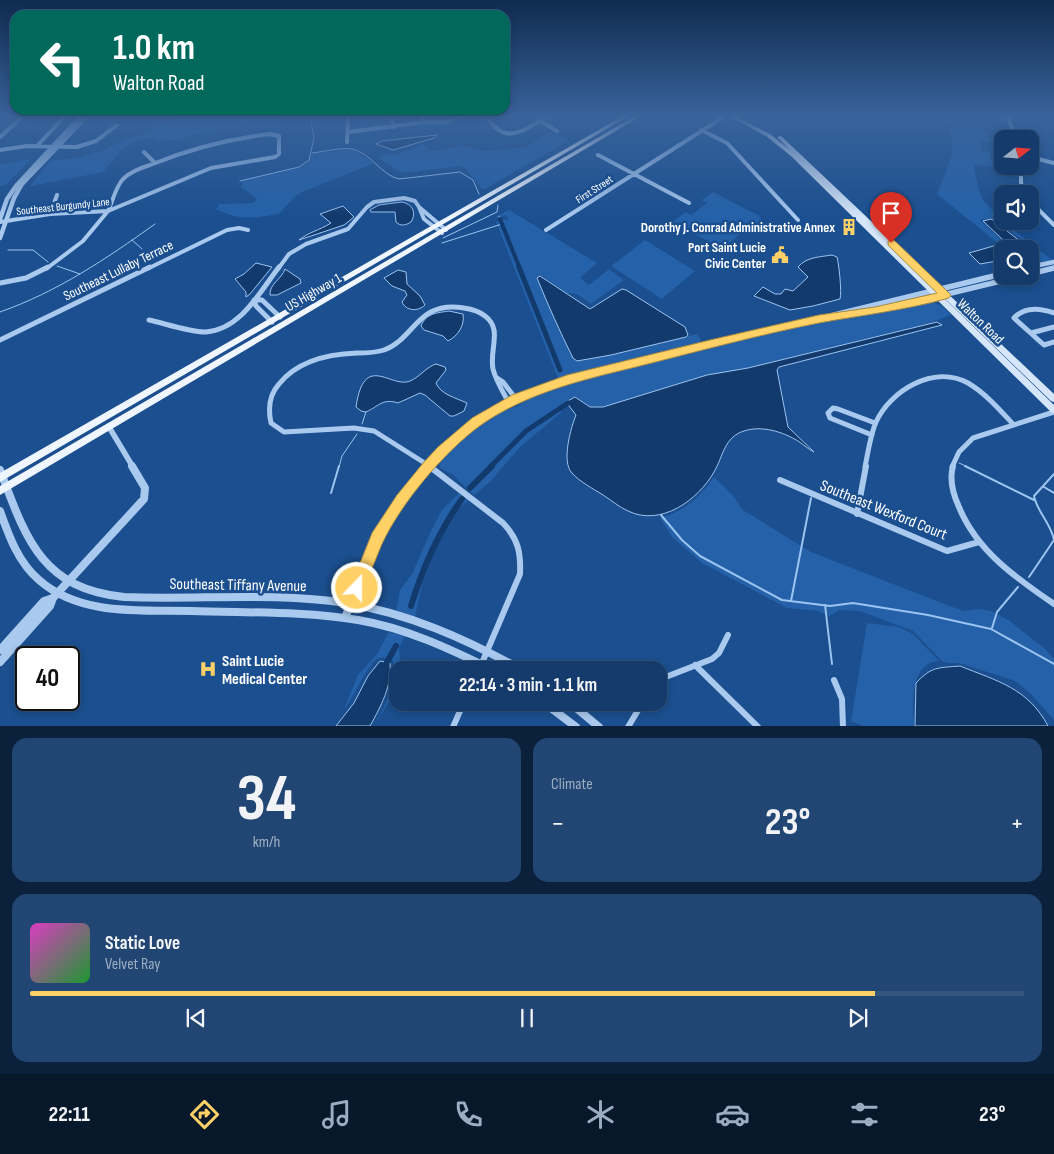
<!DOCTYPE html>
<meta charset="utf-8">
<style>
body{margin:0;font-family:"Sofia Sans Condensed",sans-serif;background:#214673;color:#f1f3f6;height:100vh;display:flex;flex-direction:column;font-size:19px;white-space:nowrap}
*{box-sizing:border-box;margin:0}
p{font-size:16px;color:#9dadc1}
.icon{flex:none;width:28px;height:28px;fill:none;stroke:currentColor;stroke-width:2;stroke-linecap:round;stroke-linejoin:round}
.map{position:relative;height:726px;overflow:hidden}
.drawer{display:flex;flex-direction:column;gap:12px;padding:12px;background:#0b203b;flex:1}
.drawer>*{flex:none}
.hud{position:absolute;left:10px;top:10px;width:500px;height:105px;border-radius:15px;box-shadow:0 2px 8px #0003,0 0 0 1px #33557e;background:#00695c;color:#fff;overflow:hidden}
.needle{width:32px;rotate:73deg}
.fabs{position:absolute;left:994px;top:130px;display:grid;gap:10px}
.fabs a{display:grid;place-items:center;width:45px;height:45px;border-radius:10px;background:#143b6b;box-shadow:0 2px 8px #0003,0 0 0 1px #33557e;font-size:25px}
.speed{position:absolute;left:15px;top:646px;display:flex;gap:10px;font-size:25px;font-weight:700;text-align:center}
.speed>*{display:grid;place-content:center;width:65px;height:65px;border-radius:50%;background:#143b6b;box-shadow:0 2px 8px #0003,0 0 0 1px #33557e;line-height:1}
.speed .limit{border:2px solid #111;border-radius:8px;background:#fff;color:#111}
.pin{position:absolute;display:grid;place-items:center;width:42px;height:42px;color:#fff;margin:-51px -21px;border-radius:50% 50% 50% 0;rotate:-45deg;box-shadow:0 0 5px #0007}
.pin .icon{rotate:45deg}
.me{position:absolute;width:55px;margin:-28px;rotate:22deg;stroke-linejoin:round;filter:drop-shadow(0 0 4px #0008)}
.turn{display:flex;align-items:center;gap:18px;height:105px;padding:0 20px;font-size:22px}
.turn .icon{width:65px;height:65px;stroke-width:2.5}
.turn b{display:block;font-size:35px;line-height:42px}
.big{font-size:38px;font-weight:700;line-height:1.1}
.drawer .tile{flex:1;display:flex;flex-direction:column;justify-content:center;gap:8px;min-width:0;padding:0 18px;border-radius:15px;background:#214673}
.drawer .dial{align-items:center;gap:0}
.dial b{font-size:65px;line-height:1}
.song{display:flex;align-items:center;gap:15px}
.cover{width:60px;height:60px;border-radius:8px;background:linear-gradient(135deg,hsl(310 70% 55%),hsl(130 70% 35%))}
.played{height:5px;border-radius:2px;background:linear-gradient(90deg,#ffd166 85%,#33557e 85%)}
.keys{display:flex;justify-content:space-around;direction:ltr}
.heat{display:flex;justify-content:space-between;align-items:center;font-size:28px;direction:ltr}
.drawer .tiles{flex:1;display:grid;gap:12px;grid-template-columns:1fr 1fr}
.tile:last-child{grid-column:span 2}
.trip{position:absolute;left:389px;top:661px;width:278px;height:50px;border-radius:15px;background:#143b6b;box-shadow:0 2px 8px #0003,0 0 0 1px #33557e;font-weight:700;line-height:50px;text-align:center}
.tab-bar{display:flex;height:80px;justify-content:space-around;align-items:center;background:#08182b;color:#9dadc1}
.tab-bar .icon{width:35px;height:35px}
.tab-bar .active{color:#ffd166}
.tab-bar b{font-size:22px;color:#f1f3f6}
.map>svg:first-child{display:block}
.green{fill:#2461a8}
.water{fill:#123a6d;stroke:#9cc4f0}
.lines{fill:none;stroke-linecap:round;stroke-linejoin:round}
.stream-far1{stroke:#9cc4f0;stroke-width:1}
.stream{stroke:#9cc4f0;stroke-width:2}
.canal-far2{stroke:#123a6d;stroke-width:4}
.canal-far1{stroke:#123a6d;stroke-width:5}
.canal{stroke:#123a6d;stroke-width:6}
.minor-far2{stroke:#a9c9ee;stroke-width:4}
.minor-far1{stroke:#a9c9ee;stroke-width:5}
.minor{stroke:#a9c9ee;stroke-width:6}
.tertiary-far2{stroke:#a9c9ee;stroke-width:4.5}
.tertiary-far1{stroke:#a9c9ee;stroke-width:5.5}
.tertiary{stroke:#a9c9ee;stroke-width:8}
.secondary{fill:#d6e6fa;fill-rule:evenodd}
.primary{fill:#f0f6ff;fill-rule:evenodd}
.route{fill:#ffd166;stroke:#a68842}
.labels{text-anchor:middle;stroke-width:5;stroke-linejoin:round;paint-order:stroke}
.far-street-label{font-size:11px;fill:#fff;stroke:#1b4f8f}
.poi-label{font-size:14px;font-weight:bold;fill:#fff;stroke:#1b4f8f;text-anchor:end}
.street-label{font-size:14px;fill:#fff;stroke:#1b4f8f}
.near-street-label{font-size:16px;fill:#fff;stroke:#1b4f8f}
.near-poi-label{font-size:16px;font-weight:bold;fill:#fff;stroke:#1b4f8f;text-anchor:start}
</style>
<div class="map">
<svg width="1054" height="727" viewBox="0 0 1054 727">
<rect width="100%" height="100%" fill="#1b4f8f"/>
<path class="green" d="M188 116H280L283 119 277 122 247 123 238 127 209 131 177 140 157 141 152 138 140 139 123 149 103 172 30 186 50 161 82 157 104 150 125 140 149 132 153 127Z
M947 116H975L990 141V143L980 141 981 150 989 152 994 167 973 164 980 194 984 201 1002 221 1052 260 1030 265V255L1035 254 1033 249 995 219 991 218 980 220 1000 239 1002 243 999 244 937 194C944 175 960 148 948 129L951 128Z
M548 132 554 133 570 140 483 190 466 169 460 166 405 173 398 171 379 158 383 154 397 155 424 144 429 151H433L463 146 485 151 521 148 526 147Z
M351 149 374 163 302 192 294 197 279 214C265 216 249 220 235 216 228 215 224 211 216 210L219 204 253 203 257 199 241 187 243 181 301 167C307 164 312 159 312 152L322 153Z
M31 159 8 183 0 187V164Z
M713 192 758 215 763 221 750 225 723 249 672 222 686 212 691 215 707 203 702 200Z
M509 210 597 263 580 278 589 285 609 269 624 280 591 304 577 294 567 293 542 276 537 278 570 352 580 361 697 334 701 340 700 344 558 378 496 222 504 219 508 220V218L505 215 498 219 496 217Z
M645 240 695 271 662 299 611 266Z
M930 301 942 306 951 315 930 323 748 368 703 377 614 404 596 407 589 406 575 396 558 407 562 412 520 447 491 481 474 495 453 475 440 468 439 462 454 446 472 431 503 410 518 406 531 396 561 384 809 323Z
M714 477 734 497 743 510 811 552 947 605 964 611 979 609 992 611 1010 621 1045 649 1054 659V720L1030 693 1015 681 959 663H947L942 661 913 631 860 611 839 610 829 616 818 611 787 608 702 563 672 537 660 518C683 513 701 496 714 477Z
M460 492 469 500 453 513 435 548 423 579 415 617 396 611 400 590 412 574 432 529 442 510Z
M867 623 899 627 913 634 939 661C909 663 913 705 914 726H863L851 721Z
M389 632 405 636 399 648 401 670H398L397 686 395 692 374 726C383 709 401 679 392 659 389 659 384 657 380 658 368 660 354 699 344 709L358 675 377 654Z"/>
<path class="water" d="M437 135 434 138 393 150 376 144 382 141Z
M402 202C412 204 417 212 411 222 406 225 401 227 396 222L395 212H371L370 210 379 205Z
M343 206 354 217 344 225 299 240C309 232 320 230 331 223L320 214Z
M991 219 993 220 1030 249H1002V260L980 264 969 253 1004 243 1002 239 983 221Z
M832 255 837 257C839 265 842 292 840 299L813 306 790 310 754 296 763 287 775 294H781L785 289 793 291 808 277 798 267C806 257 820 257 832 255Z
M256 263 272 267 250 294 246 297V292L235 279 244 274Z
M285 269 300 279 301 283 277 295H270C269 284 282 279 285 269Z
M398 270 406 272 407 284 420 296 425 305C418 312 406 311 402 302L407 295 405 291 392 286 384 278Z
M540 276 590 309 622 289 626 290 685 327 688 335 686 337 611 355 577 361 573 358C560 332 548 305 537 278Z
M449 311 463 314C465 325 458 336 448 341L443 336 424 330 421 326C426 313 437 313 449 311Z
M937 322 942 325 779 367 777 370 788 427 814 452C808 449 804 445 798 441 783 432 762 425 744 431 724 437 723 457 714 472 698 500 661 527 628 511 619 507 611 500 603 495 592 488 580 482 572 473 561 462 571 427 576 415L566 402 575 397 590 407H603L707 375 748 368Z
M436 364 445 367 446 370 436 383C440 394 456 398 467 403L464 411 454 416H450L425 395 420 393 398 403C383 398 379 406 366 412L361 411 356 407C364 351 391 389 410 381 420 377 426 367 436 364Z
M380 661 390 663C392 686 381 706 370 726H336L354 703 368 676Z
M960 666C997 681 1028 688 1048 726H915L916 683C932 666 938 668 960 666Z"/>
<g class="lines">
<path class="stream-far1" d="M312 153C322 152 343 147 352 149 371 153 381 175 399 179L460 172 473 180 479 194
M240 181 299 167 309 160 314 138 310 116
M499 216 500 219
M443 238 497 212 498 205
M132 240 142 249
M442 243 502 224
M8 250H33L48 262
M57 266 80 274
M0 312C57 292 106 259 155 224
M362 424 366 412
M959 463 968 467
M339 467 342 456 357 434"/>
<path class="stream" d="M965 466 1034 500
M1044 487 1054 493
M331 493 339 466
M661 515 682 540 700 556 782 600 830 606 853 603 928 615 991 629 1054 664
M1029 577 1054 540C1051 523 1037 512 1034 496L1054 474
M791 601 811 498
M825 605 832 664
M992 628 997 612 1018 587"/>
<path class="canal-far2" d="M500 219 520 269"/>
<path class="canal-far1" d="M519 267 560 370
M490 467 526 431 568 403"/>
<path class="canal" d="M470 488 492 466
M411 606C423 567 438 532 462 499
M387 662 396 646"/>
<path class="minor-far2" d="M392 116 393 127
M421 116 424 122H446L462 116
M486 116C508 150 525 126 552 116
M1007 116 1017 139
M539 120 557 131
M701 130 727 143 798 220
M348 132 424 122
M270 134 279 136V154L275 157 211 168 108 211C113 201 115 188 123 179 130 172 140 168 150 165 189 149 228 139 270 134Z
M0 137 23 116
M347 142 348 116
M37 146 65 116
M0 150 27 146 77 147 96 141 117 125
M144 152 154 162
M598 155 689 203
M1030 157 1054 163
M1021 166V183L1025 194
M1030 201 1054 225
M419 207 424 219 442 233
M50 214 57 195
M0 222 50 214 108 211
M546 230 725 116
M46 269 83 241 108 211
M147 269 227 230 239 228 248 230
M278 269 289 254 306 244 348 229 367 207 374 202 404 198 415 201 419 207 446 230"/>
<path class="minor-far1" d="M0 283 26 278 48 267
M1054 313C1040 308 1025 306 1014 318L1044 345 1054 342
M149 320C163 323 193 333 206 332 241 329 259 293 279 267
M272 322 256 306 254 300H262L280 317
M1031 333 1054 327
M0 340 150 267
M497 378 503 382 516 399
M872 435 830 418 828 413 833 408 838 409 875 423
M431 467 374 431 354 428 284 432 271 423C268 409 269 395 279 384 298 360 329 354 357 353 366 353 375 353 384 350 415 339 417 300 464 308 471 309 479 311 485 316 503 329 489 350 493 369 496 381 503 392 509 403
M865 467C868 453 870 436 876 422 890 391 934 364 968 383 985 393 999 409 1013 424
M952 467 959 452 973 438 1054 412"/>
<path class="minor" d="M429 466 503 523C518 539 521 552 520 574L479 670
M953 466C949 480 953 494 959 507 977 551 1016 578 1054 604
M780 480 947 551 979 542
M857 514 866 466
M695 665 758 727
M658 680 712 659 719 653 728 635
M834 680 842 699 843 727
M453 727 464 702
M628 727 643 702"/>
<path class="tertiary-far2" d="M0 219 7 199 16 186 81 116
M0 238 14 198 22 184 87 116
M1030 267 1054 262
M1051 269 1054 268"/>
<path class="tertiary-far1" d="M1030 274 1054 268
M846 315 897 306 1022 276
M109 427 133 467
M427 467C465 424 514 399 567 380L1002 274"/>
<path class="tertiary" d="M0 470C26 539 42 589 124 597 196 600 274 592 345 603 408 613 466 639 522 670
M0 511C9 536 18 562 39 580 80 616 140 610 191 611 247 613 304 611 358 620 406 628 450 649 493 670
M345 618C368 558 385 515 428 466
M0 650 44 601 53 598
M0 662 50 606 53 598 144 499 145 488 132 466
M543 702 576 727
M569 702 599 727"/>
<path class="secondary" d="M729 116H735L770 134 790 150 777 137 781 136 1054 394V402L1051 401 875 231 1054 405V413L1051 412 791 156 766 136Z"/>
<path class="primary" d="M623 116H629L0 482V473Z
M635 116H641L0 495V486Z"/>
</g>
<linearGradient id="sky" x2="0" y2="1"><stop stop-color="#0f2b4f"/><stop offset="0.53" stop-color="#39639b"/><stop offset="1" stop-color="#39639b" stop-opacity="0"/></linearGradient>
<rect width="1054" height="218" fill="url(#sky)"/>
<path class="route" d="M891 240 895 241 949 293 951 295 949 298C907 310 863 315 819 323 758 335 696 352 636 367 582 380 527 393 481 425 445 451 401 503 382 544 375 560 369 577 362 593L357 595 352 593 350 588 372 533 397 495 424 462 438 447 472 418 512 395 567 375 710 340 819 315 875 307 937 293 888 245V241Z"/>
<defs>
<g id="building-bare" transform="scale(1.35)"><path d="M-4-6H4V6H1V3H-1V6H-4ZM-2.5-4.3h1.7v1.8h-1.7ZM.8-4.3h1.7v1.8H.8ZM-2.5-1h1.7V.8h-1.7ZM.8-1h1.7V.8H.8Z" fill="#ffd166" stroke="#1b4f8f" stroke-width="2.5" paint-order="stroke"/></g>
<g id="civic-bare" transform="scale(1.35)"><path d="M-.6-6.5H3V-4.5H.6V-3L4-1V1h2V6H-6V1h2V-1L-.6-3ZM-1.2 2.5V6h2.4V2.5Z" fill="#ffd166" stroke="#1b4f8f" stroke-width="2.5" paint-order="stroke"/></g>
<g id="hospital-bare" transform="scale(1.35)"><path d="M-5-5h3v3.5h4V-5h3V5h-3V1.5h-4V5h-3Z" fill="#ffd166" stroke="#1b4f8f" stroke-width="2.5" paint-order="stroke"/></g>
</defs>
<g fill-rule="evenodd">
<use href="#building-bare" x="849" y="227"/>
<use href="#civic-bare" x="780" y="255"/>
<use href="#hospital-bare" x="208" y="669"/>
</g>
<g class="labels">
<g class="far-street-label">
<text transform="translate(594 189) rotate(-33)" y="4">First Street</text>
<text transform="translate(63 206) rotate(-6)" y="4">Southeast Burgundy Lane</text>
</g>
<g class="poi-label">
<text x="835" y="232">Dorothy J. Conrad Administrative Annex</text>
<text x="766" y="252">Port Saint Lucie<tspan x="766" dy="16">Civic Center</tspan></text>
</g>
<g class="street-label">
<text transform="translate(118 270) rotate(-26)" y="5">Southeast Lullaby Terrace</text>
<text transform="translate(313 292) rotate(-30)" y="5">US Highway 1</text>
<text transform="translate(981 321) rotate(44)" y="5">Walton Road</text>
</g>
<g class="near-street-label">
<text transform="translate(884 509) rotate(22)" y="6">Southeast Wexford Court</text>
<text transform="translate(238 584) rotate(1)" y="6">Southeast Tiffany Avenue</text>
</g>
<g class="near-poi-label">
<text x="222" y="666">Saint Lucie<tspan x="222" dy="18">Medical Center</tspan></text>
</g>
</g>
</svg>
<div class="fabs">
<a><svg class="needle" viewBox="-14 -14 28 28"><path d="M0-13l5 13h-10z" fill="#e53935"/><path d="M0 13l5-13h-10z" fill="#9dadc1"/></svg></a>
<a><svg class="icon" aria-label="sound" viewBox="0 0 24 24"><path d="M4 9h4l5-4v14l-5-4H4zM17 9q2 3 0 6"/></svg></a>
<a><svg class="icon" aria-label="search" viewBox="0 0 24 24"><circle cx="10" cy="10" r="6"/><path d="M15 15l6 6"/></svg></a>
</div>
<div class="speed"><div class="limit">40</div></div>
<div class="pin" style="left:891px;top:243px;background:#d93025"><svg class="icon" aria-label="arrive" viewBox="0 0 24 24"><path d="M6 21V4h12l-3 4 3 4H6"/></svg></div>
<svg class="me" style="left:357px;top:588px" viewBox="-20 -20 40 40"><circle r="17" fill="#ffd166" stroke="#fff" stroke-width="3"/><path d="M0-11L8 9 0 5-8 9z" fill="#fff"/></svg>
<div class="trip">22:14 · 3 min · 1.1 km</div>
<div class="hud">
<div class="turn"><svg class="icon" aria-label="left" viewBox="0 0 24 24"><path d="M17 20v-9H6M10 6l-5 5 5 5"/></svg><div><b>1.0 km</b>Walton Road</div></div>
</div>
</div>
<section class="drawer">
<div class="tiles">
<div class="tile dial"><b>34</b><p>km/h</p></div>
<div class="tile"><p>Climate</p>
<div class="heat"><a>−</a><b class="big">23°</b><a>+</a></div>
</div>
<div class="tile">
<div class="song"><i class="cover"></i><div><b>Static Love</b><p>Velvet Ray</p></div></div>
<div class="played"></div>
<div class="keys"><svg class="icon" aria-label="previous" viewBox="0 0 24 24"><path d="M18 5L8 12l10 7zM5 5v14"/></svg><svg class="icon" aria-label="pause" viewBox="0 0 24 24"><path d="M8 5v14M16 5v14"/></svg><svg class="icon" aria-label="next" viewBox="0 0 24 24"><path d="M6 5l10 7-10 7zM19 5v14"/></svg></div>
</div>
</div>
</section>
<nav class="tab-bar">
<b>22:11</b>
<svg class="icon active" aria-label="directions" viewBox="0 0 24 24"><path d="M12 3l9 9-9 9-9-9zM9 14v-3h6M13 9l2 2-2 2"/></svg>
<svg class="icon" aria-label="music" viewBox="0 0 24 24"><path d="M9 18V5l10-2v13"/><circle cx="6" cy="18" r="3"/><circle cx="16" cy="16" r="3"/></svg>
<svg class="icon" aria-label="phone" viewBox="0 0 24 24"><path d="M5 4h4l2 5-3 2q2 4 5 5l2-3 5 2v4C11 20 4 13 5 4z"/></svg>
<svg class="icon" aria-label="climate" viewBox="0 0 24 24"><path d="M12 3v18M4 7l16 10M4 17L20 7"/></svg>
<svg class="icon" aria-label="car" viewBox="0 0 24 24"><path d="M5 17H2v-5l4-1 3-4h7l3 4 3 1v5h-3M9 17h6M6 11h13"/><circle cx="7" cy="17" r="2"/><circle cx="17" cy="17" r="2"/></svg>
<svg class="icon" aria-label="filters" viewBox="0 0 24 24"><path d="M4 7h16M4 17h16"/><circle cx="9" cy="7" r="2"/><circle cx="15" cy="17" r="2"/></svg>
<b>23°</b>
</nav>
